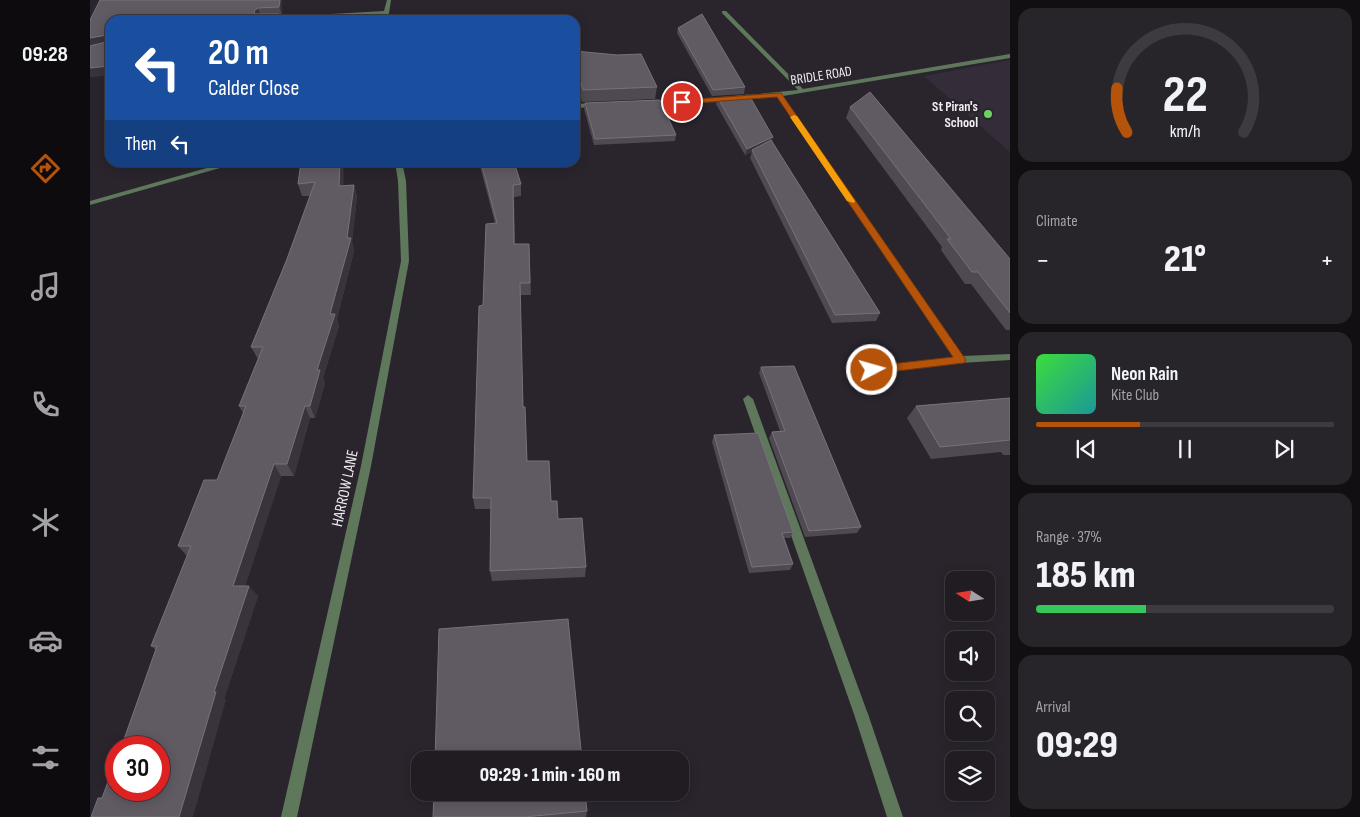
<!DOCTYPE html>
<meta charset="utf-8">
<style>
body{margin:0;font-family:"Sofia Sans Condensed",sans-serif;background:#28252a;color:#f1f3f6;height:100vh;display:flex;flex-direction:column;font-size:19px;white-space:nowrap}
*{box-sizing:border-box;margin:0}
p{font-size:16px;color:#a2a1a5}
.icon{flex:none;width:28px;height:28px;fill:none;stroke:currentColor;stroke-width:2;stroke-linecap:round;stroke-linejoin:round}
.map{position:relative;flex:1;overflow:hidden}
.side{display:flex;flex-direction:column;gap:8px;padding:8px;background:#120f13;width:350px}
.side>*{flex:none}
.top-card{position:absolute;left:15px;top:15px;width:475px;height:152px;border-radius:15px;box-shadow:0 2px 12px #0003,0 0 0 1px #3d3a40;background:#1a4fa0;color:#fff;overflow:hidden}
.needle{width:32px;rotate:282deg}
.controls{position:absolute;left:855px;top:571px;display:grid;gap:10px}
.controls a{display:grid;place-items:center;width:50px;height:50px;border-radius:10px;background:#201c22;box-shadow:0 2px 12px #0003,0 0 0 1px #3d3a40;font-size:25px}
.speed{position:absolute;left:15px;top:736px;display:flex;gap:10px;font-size:25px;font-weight:700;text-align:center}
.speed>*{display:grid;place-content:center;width:65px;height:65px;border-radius:50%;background:#201c22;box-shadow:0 2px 12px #0003,0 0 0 1px #3d3a40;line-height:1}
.speed .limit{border:8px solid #d22;background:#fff;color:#111}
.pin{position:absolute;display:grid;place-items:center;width:42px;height:42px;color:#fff;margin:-21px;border:2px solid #fff;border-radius:50%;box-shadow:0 1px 5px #0007}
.me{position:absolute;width:55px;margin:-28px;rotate:84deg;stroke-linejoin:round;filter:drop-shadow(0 0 4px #0008)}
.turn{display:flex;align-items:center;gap:18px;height:105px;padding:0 20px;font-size:22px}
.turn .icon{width:65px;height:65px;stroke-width:2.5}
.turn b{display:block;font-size:35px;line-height:42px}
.then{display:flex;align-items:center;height:48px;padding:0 20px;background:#0003;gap:10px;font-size:19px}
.big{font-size:38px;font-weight:800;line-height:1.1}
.side .widget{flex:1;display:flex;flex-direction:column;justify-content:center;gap:8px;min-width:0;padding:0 18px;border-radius:15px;background:#28252a}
.side .dial{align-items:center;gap:0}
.dial svg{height:130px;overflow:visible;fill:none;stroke:#3d3a40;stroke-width:7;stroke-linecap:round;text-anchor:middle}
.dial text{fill:#f1f3f6;stroke:none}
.song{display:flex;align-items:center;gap:15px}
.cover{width:60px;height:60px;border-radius:8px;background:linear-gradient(135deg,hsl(120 70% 55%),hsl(180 70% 35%))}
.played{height:5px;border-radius:2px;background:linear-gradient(90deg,#b45309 35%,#3d3a40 35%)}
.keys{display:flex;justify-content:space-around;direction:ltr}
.heat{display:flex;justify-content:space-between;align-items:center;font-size:28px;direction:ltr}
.charge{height:8px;border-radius:4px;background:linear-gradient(90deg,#34c759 37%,#3d3a40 0)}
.trip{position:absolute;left:321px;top:751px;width:278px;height:50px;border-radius:15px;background:#201c22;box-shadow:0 2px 12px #0003,0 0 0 1px #3d3a40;font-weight:800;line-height:50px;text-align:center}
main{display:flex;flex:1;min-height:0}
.dock{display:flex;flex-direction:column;width:90px;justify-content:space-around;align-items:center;background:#0d0b0e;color:#a2a1a5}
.dock .icon{width:35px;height:35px}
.dock .on{color:#b45309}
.dock b{font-size:22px;color:#f1f3f6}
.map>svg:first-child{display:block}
.built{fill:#352c3a}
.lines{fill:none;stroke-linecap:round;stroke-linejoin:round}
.service{fill:#5f785c;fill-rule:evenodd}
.minor{fill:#5f785c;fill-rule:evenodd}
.wall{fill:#4f4952}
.shaded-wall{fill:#39333c}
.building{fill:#605b63;stroke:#77727a}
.route{fill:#b45309;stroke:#753606}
.slow{fill:#f59e0b}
.poi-dot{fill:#6cd362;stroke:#2a252d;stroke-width:2}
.labels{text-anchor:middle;stroke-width:5;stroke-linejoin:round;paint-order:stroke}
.far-street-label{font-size:14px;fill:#f0ecf2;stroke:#2a252d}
.far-poi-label{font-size:14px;font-weight:bold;fill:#f0ecf2;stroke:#2a252d;text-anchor:end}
.street-label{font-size:16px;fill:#f0ecf2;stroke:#2a252d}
</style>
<main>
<nav class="dock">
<b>09:28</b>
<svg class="icon on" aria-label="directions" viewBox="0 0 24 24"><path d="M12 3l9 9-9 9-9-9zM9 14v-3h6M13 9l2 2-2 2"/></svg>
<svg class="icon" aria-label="music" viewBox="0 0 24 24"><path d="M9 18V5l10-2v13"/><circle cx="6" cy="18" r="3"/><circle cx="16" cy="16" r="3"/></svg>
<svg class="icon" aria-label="phone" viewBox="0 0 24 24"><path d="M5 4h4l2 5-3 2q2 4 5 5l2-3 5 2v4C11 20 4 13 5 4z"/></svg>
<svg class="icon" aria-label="climate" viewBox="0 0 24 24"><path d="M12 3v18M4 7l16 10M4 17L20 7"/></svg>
<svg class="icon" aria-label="car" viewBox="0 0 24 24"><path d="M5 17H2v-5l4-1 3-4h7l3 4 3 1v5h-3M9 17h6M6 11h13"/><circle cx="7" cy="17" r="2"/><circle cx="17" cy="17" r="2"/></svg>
<svg class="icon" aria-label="filters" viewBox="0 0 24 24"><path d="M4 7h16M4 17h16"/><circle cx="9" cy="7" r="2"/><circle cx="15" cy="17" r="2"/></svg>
</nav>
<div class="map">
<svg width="920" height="817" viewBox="0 0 920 817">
<rect width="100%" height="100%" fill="#2a252d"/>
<path class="built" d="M920 60V152L834 76Z"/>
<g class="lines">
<path class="service" d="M658 395 663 399 779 717 777 722 772 724 767 722 765 717 653 399Z"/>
<path class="minor" d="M297 0H301L298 20H292L294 14 194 20H168L171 18 294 11Z
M632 11H636L713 89 920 54V58L693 96 873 356 920 354V360L870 363 782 373 779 372 777 370 782 367 863 357 687 97 628 102 556 104 555 103 558 101 628 98 708 90 632 13Z
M485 104 506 103 509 105 506 107 485 108Z
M138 162H151L0 205V201Z
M305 162H312L316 181 319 261 281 466 207 817H191L271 466 311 261 308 181Z
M772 710 777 712 779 717 813 817H797L765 717 767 712Z"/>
</g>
<path class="wall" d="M192 0V15H190L191 20H20V75L0 77V20Z
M588 28 655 87 654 94 622 96 587 33Z
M485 51 567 87 565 99 492 102 485 76Z
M628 98 683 137 682 141 790 313 786 321 742 323 660 158 662 152 655 155 626 104Z
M495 103 586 135 585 141 504 145 494 109Z
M760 107 920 259V330H916L881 284H875L851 250 852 247 756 118Z
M211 162 253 185H264L267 197 262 241 264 251 247 319 249 326 233 378 235 383 225 418H220L204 476H191L155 586 168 596 134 699 136 700 12 798 66 650 61 646 97 556 88 546 127 480 153 413 149 406 168 359 161 347 197 259 220 196H212L208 184Z
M389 162H424L431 184V196L424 197 425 244H439L441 295H430L433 407 437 461 461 501 468 519 496 567 495 577 402 581 400 571 401 509H385L383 498 405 223Z
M671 367 771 527 767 533 715 537 679 438 682 432 690 431 669 373Z
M920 398V455H913L911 452 841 459 817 418 826 406Z
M624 435 703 532 700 538H694L703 564 700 570 659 573 622 442Z
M497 811 496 817H343Z"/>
<path class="shaded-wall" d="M190 0H192V15L189 7Z
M168 8 171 16 166 20 164 11Z
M17 35 20 41 0 48V38Z
M20 66V75L0 77V68Z
M683 137 682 143 662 150V152L655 155 657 149Z
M250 162H254L253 198 249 186Z
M264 185 267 197 262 241 264 251 247 319 249 326 233 378 235 383 225 418 220 406 227 370 240 314 257 238Z
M215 406 220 418 204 476 197 464Z
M184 464 191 476 152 596 143 586Z
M159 586 168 596 134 699 136 700 103 817H89L124 692Z"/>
<path class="building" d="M10 0H190L189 7 168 8 164 11 165 14H189V20H20V66L0 68V46L16 42 17 35 0 38V20Z
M612 14 655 87 623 90 588 28Z
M485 51 527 55 551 54 567 87 493 90 485 63Z
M780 92 920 259V313L888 272H882L857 239H861L760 107Z
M659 95 683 137 657 149 628 98Z
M570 100 586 135 505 139 495 103Z
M681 140 790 313 745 315 662 150Z
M211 162H250L249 186 264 185 257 238H261L240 314H245L227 370H230L220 406H215L197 464H184L143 586H159L124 692H126L89 817H1L8 798H12L26 760V790H69V748H31L67 646H61L101 546H88L114 480H127L156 406H149L173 347H161L197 259 225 182 208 184Z
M391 162H424L431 184 423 185 424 244H439L440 283H430L433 407H435L437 461H459L461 501H467L468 519 492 518 496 567 400 571 401 498H383L389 306 393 305 396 224 407 223Z
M704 366 771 527 719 531 682 432 695 431 671 367Z
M920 398V440L850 447 826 406Z
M668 433 703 532 692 533 703 564 662 567 624 435Z
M478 619 492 760H345L349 629Z
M344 792H495L497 811 434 817H343Z"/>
<path class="route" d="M689 93H691L874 357 876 360 874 363 782 374 778 373 776 370 782 366 863 357 687 97 592 104 589 102 592 100Z"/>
<path class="slow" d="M704 115 707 116 765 201 764 203 757 201 700 117Z"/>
<circle class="poi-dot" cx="898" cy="114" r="5"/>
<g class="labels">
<g class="far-street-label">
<text transform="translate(731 75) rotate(-9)" y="5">BRIDLE ROAD</text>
</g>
<g class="far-poi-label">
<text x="888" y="111">St Piran's<tspan x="888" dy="16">School</tspan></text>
</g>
<g class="street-label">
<text transform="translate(254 488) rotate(-78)" y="6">HARROW LANE</text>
</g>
</g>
</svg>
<div class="controls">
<a><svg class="needle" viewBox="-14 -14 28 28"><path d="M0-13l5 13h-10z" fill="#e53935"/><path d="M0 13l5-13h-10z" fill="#a2a1a5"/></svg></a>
<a><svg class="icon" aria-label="sound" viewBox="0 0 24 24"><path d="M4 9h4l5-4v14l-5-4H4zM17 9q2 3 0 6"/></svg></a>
<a><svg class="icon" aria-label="search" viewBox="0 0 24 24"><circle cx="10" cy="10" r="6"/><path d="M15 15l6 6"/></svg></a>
<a><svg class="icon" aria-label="layers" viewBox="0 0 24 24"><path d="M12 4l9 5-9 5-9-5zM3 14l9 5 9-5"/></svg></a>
</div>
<div class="speed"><div class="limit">30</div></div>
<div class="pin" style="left:592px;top:102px;background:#d93025"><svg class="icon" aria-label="arrive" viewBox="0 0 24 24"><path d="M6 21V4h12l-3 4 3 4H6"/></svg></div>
<svg class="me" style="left:782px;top:370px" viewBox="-20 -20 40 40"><circle r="17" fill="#b45309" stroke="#fff" stroke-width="3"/><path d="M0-11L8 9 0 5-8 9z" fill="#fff"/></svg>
<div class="trip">09:29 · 1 min · 160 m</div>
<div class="top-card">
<div class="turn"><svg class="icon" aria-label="left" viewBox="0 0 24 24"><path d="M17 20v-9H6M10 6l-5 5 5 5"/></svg><div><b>20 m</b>Calder Close</div></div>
<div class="then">Then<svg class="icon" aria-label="left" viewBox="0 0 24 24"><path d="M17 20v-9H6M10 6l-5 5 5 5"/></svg></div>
</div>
</div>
<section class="side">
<div class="widget dial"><svg viewBox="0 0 100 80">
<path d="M14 69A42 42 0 1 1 86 69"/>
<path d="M14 69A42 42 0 0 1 8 42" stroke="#b45309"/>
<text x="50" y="56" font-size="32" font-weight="700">22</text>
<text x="50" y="72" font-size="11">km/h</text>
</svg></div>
<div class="widget"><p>Climate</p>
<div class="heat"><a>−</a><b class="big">21°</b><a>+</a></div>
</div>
<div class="widget">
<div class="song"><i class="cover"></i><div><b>Neon Rain</b><p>Kite Club</p></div></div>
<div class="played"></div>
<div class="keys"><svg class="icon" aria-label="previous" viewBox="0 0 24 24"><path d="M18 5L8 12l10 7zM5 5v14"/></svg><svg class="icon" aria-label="pause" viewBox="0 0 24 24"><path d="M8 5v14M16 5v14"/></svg><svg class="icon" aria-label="next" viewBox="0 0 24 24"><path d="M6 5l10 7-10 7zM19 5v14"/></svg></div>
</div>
<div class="widget"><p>Range · 37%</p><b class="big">185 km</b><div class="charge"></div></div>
<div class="widget"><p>Arrival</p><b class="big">09:29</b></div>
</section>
</main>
